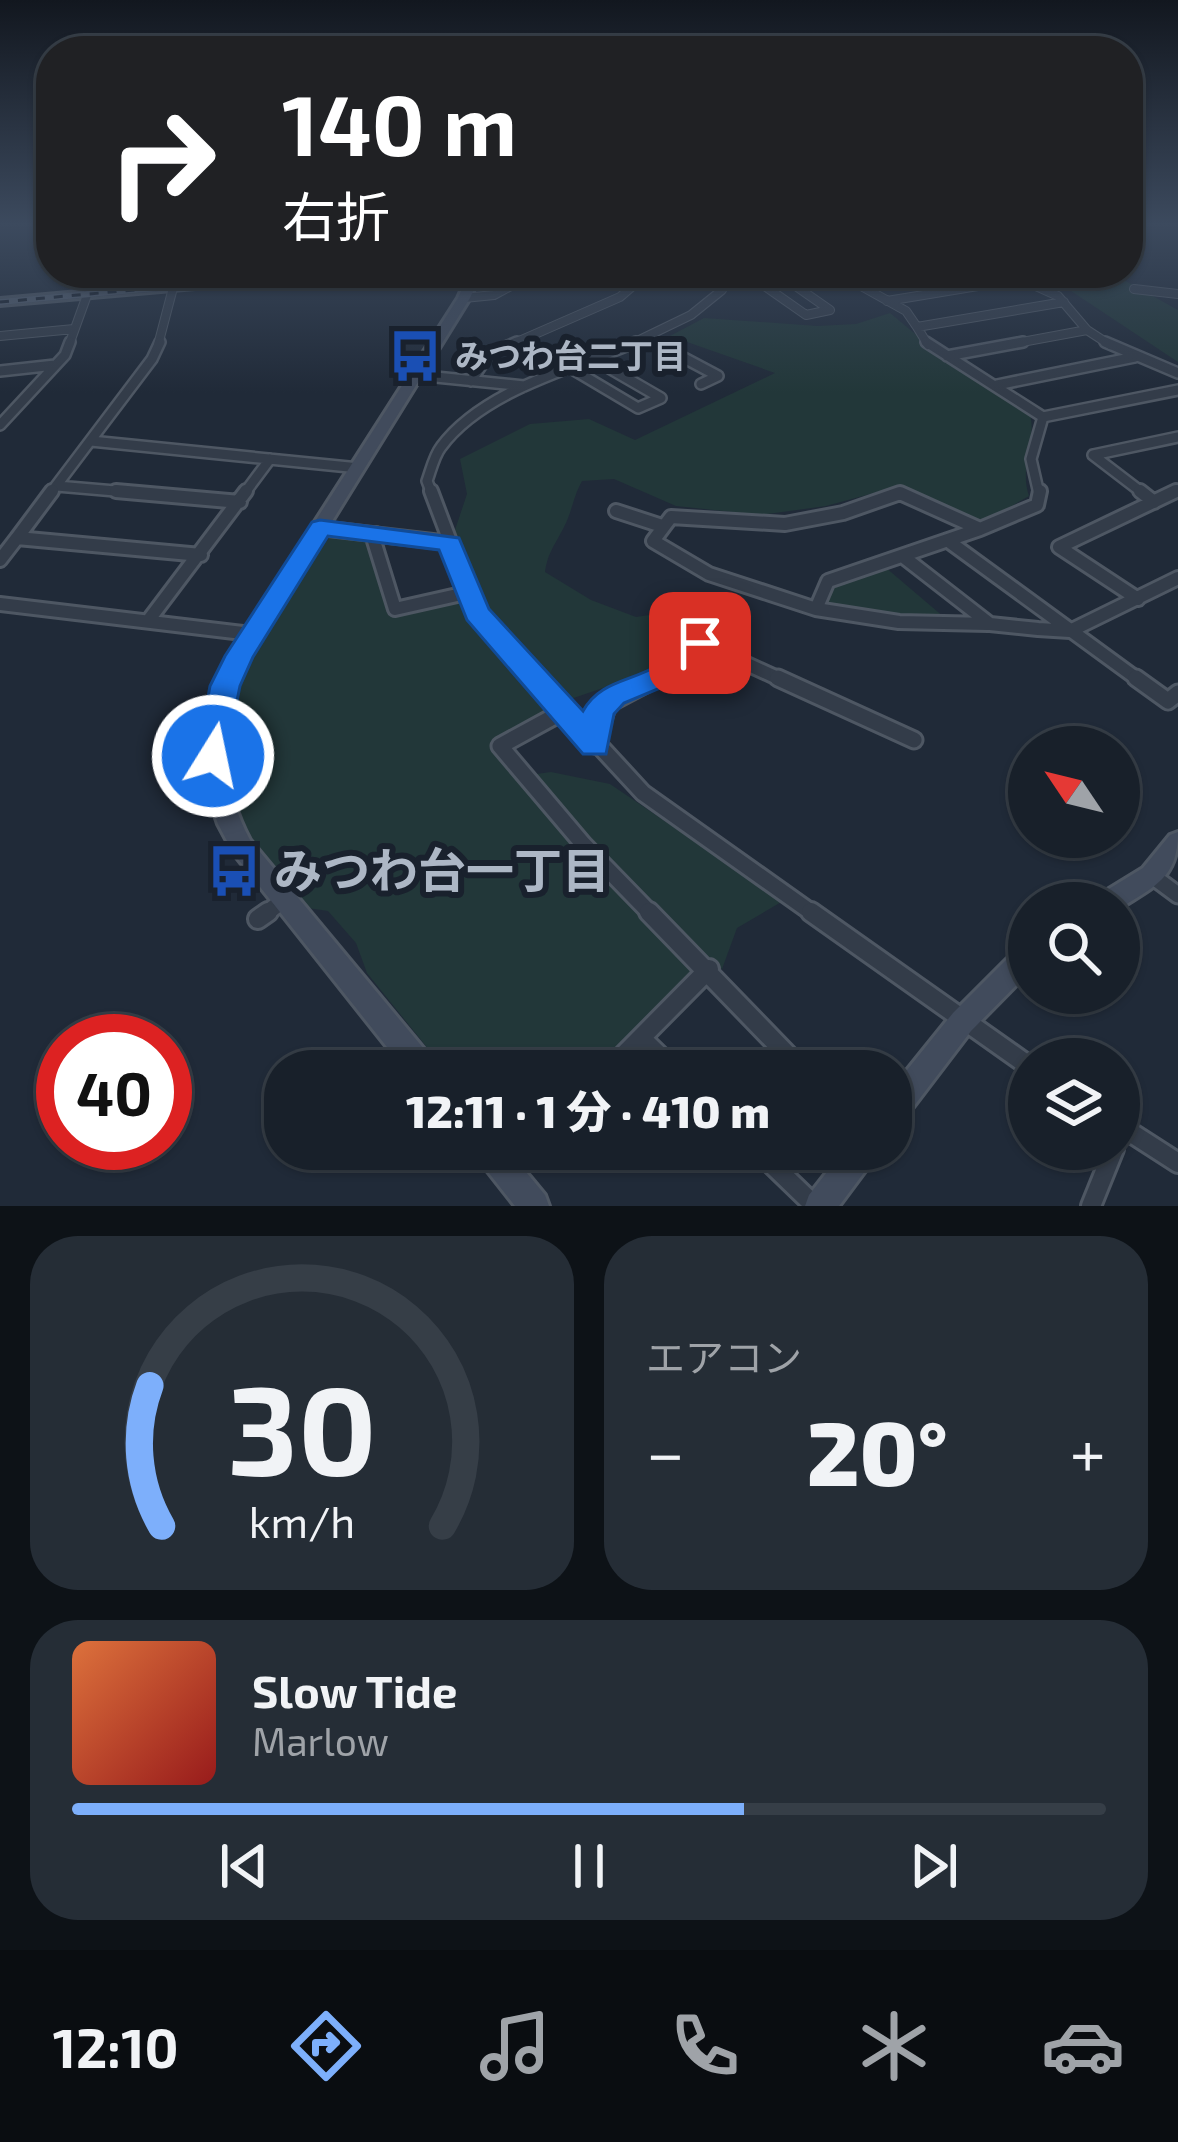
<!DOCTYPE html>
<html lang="ja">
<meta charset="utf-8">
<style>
body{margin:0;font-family:"Exo 2","Noto Sans JP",sans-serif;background:#252d36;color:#f1f3f6;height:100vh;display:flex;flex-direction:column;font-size:45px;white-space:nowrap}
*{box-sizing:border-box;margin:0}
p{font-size:39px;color:#9fa3a8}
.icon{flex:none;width:66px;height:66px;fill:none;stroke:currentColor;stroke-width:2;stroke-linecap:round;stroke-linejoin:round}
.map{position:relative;height:1206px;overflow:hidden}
.sheet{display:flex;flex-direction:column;gap:30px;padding:30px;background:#0d1217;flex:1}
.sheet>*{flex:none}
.guide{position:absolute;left:36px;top:36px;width:1107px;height:252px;border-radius:48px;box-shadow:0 3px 9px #0004,0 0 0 3px #363e47;background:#202124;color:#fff;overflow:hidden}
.needle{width:78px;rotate:305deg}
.fabs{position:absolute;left:1008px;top:726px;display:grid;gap:24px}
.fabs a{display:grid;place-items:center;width:132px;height:132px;border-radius:50%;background:#18202a;box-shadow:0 3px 9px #0004,0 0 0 3px #363e47;font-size:60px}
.speed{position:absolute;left:36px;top:1014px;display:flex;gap:24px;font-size:60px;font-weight:700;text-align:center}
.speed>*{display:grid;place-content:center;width:156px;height:156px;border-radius:50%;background:#18202a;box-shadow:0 3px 9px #0004,0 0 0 3px #363e47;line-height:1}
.speed .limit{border:18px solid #d22;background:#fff;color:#111}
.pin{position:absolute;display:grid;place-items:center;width:102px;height:102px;color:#fff;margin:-51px;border-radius:24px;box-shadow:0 6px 18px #0006}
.me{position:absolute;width:132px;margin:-66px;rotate:10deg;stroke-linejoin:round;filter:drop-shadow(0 0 9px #0008)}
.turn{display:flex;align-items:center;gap:42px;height:252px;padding:0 48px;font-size:54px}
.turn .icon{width:156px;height:156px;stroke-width:2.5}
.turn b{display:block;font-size:84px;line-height:102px}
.big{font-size:90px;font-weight:800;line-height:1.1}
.sheet .widget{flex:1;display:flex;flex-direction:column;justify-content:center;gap:18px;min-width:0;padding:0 42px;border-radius:48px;background:#252d36}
.sheet .dial{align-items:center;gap:0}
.dial svg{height:312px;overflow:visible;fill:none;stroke:#363e47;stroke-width:7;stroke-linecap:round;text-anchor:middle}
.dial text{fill:#f1f3f6;stroke:none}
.song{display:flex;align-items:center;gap:36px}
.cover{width:144px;height:144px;border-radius:18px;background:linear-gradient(135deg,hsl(20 70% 55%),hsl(0 70% 35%))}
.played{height:12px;border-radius:6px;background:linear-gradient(90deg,#7daffb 65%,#363e47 65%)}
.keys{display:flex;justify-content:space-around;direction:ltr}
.heat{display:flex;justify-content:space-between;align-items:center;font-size:66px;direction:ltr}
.sheet .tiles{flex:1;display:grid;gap:30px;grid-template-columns:1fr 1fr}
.widget:last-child{grid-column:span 2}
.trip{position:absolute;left:264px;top:1050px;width:648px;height:120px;border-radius:48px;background:#18202a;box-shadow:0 3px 9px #0004,0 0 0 3px #363e47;font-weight:800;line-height:120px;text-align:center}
.tab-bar{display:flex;height:192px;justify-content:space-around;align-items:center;background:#0a0d11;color:#9fa3a8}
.tab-bar .icon{width:84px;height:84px}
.tab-bar .on{color:#7daffb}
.tab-bar b{font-size:54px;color:#f1f3f6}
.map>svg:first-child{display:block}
.green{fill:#223739}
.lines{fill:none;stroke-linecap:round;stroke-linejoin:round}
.street-far4-casing{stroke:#4e5763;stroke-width:10}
.street-far3-casing{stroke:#4e5763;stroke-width:14}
.street-far2-casing{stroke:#4e5763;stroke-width:18}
.street-far1-casing{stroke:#4e5763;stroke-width:21}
.street-casing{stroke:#4e5763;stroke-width:24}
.secondary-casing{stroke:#4e5763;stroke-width:6}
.street-far4{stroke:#333c49;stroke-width:8}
.street-far3{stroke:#333c49;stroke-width:9}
.street-far2{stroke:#333c49;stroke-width:12}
.street-far1{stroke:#333c49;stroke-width:15}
.street{stroke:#333c49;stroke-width:18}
.secondary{fill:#414b5c;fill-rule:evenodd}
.rail-casing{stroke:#556070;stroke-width:6}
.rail{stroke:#19212d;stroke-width:3;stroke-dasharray:9;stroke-linecap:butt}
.route{fill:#1a73e8;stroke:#114b97;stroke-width:3}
.labels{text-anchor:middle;stroke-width:12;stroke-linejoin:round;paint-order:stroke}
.far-poi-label{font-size:33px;font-weight:bold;fill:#adb7c5;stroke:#19212d;text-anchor:start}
.near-poi-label{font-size:48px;font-weight:bold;fill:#adb7c5;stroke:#19212d;text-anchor:start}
</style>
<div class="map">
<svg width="1178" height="1206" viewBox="0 0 1178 1206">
<rect width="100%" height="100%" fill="#202a38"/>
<path class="green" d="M1025 273H1111L1178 310V362L1068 289Z
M890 313 931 347 1028 409C1040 437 1018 464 1029 496L979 525 896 487 826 506 761 515 676 506 614 479 582 481C573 497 572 512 564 527 555 545 548 552 545 572L591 600 636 617 696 608 705 629 638 676 553 705 557 712 495 743 522 776 551 772 610 784 783 901 737 928 722 969 689 955 703 970 601 1071H446L367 973 356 943 328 911 301 907 239 822 221 745 241 664 333 532 370 536 393 613 444 602 454 583 455 530 467 494 460 459 530 424 589 419 635 440 775 373 670 336 704 318 817 326 856 324Z
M885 567 945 618 896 620 829 608 826 604 835 584Z"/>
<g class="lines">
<g class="street-far4-casing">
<path id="street-far4" d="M746 273 806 315 830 310 777 273
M1007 273 1058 296 1087 330 1110 345
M845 277 906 311 917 327 1064 302
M794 284 870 273
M1134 289 1178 294
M464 298 494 295 535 273
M887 301 1021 279
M917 327 928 345
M0 336 74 329
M650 340 659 345
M69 345 95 273
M158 345 173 288
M510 345 620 297 648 273
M629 345 691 315 722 290 705 273
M1006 345 1087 330"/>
</g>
<g class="street-far3-casing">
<path id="street-far3" d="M654 342 718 376 701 384
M926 342 1043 417 1031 459 1039 494
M1105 342 1178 373
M947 356 1023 342
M574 370 638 408 661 398 597 361
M0 371 55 365
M416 375 524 386
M471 381 489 354 517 342
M997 385 1135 357
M1043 417 1178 390
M0 425 65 355 70 342
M91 441 359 468
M1093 455 1178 437
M1093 455 1144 494
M57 486 150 494
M50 494 152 359 160 342
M244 494 270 459
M432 494 427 481C431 470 434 456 441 447 483 390 574 368 636 342
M897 494H903
M1169 494 1178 490"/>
</g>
<g class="street-far2-casing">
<path id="street-far2" d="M52 491 17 538 201 555
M116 491 240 502
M431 491 477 613 540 681
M1140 491 1154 502
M900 493 980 529 828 581 816 609 709 574 653 541 671 517 785 524 843 513Z
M616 511 662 526
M320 528 450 543
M980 529 1037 505 1040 491
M376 534 374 541 395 609 466 593
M951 543 1140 681
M905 558 990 624 1038 629 1070 631 1178 578
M0 560 17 538
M1138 599 1059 547 1176 491
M0 604 251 634
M816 609 899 622 988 624
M148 621 246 491
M651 681 701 643 784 681"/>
</g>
<g class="street-far1-casing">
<path id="street-far1" d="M537 678 643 793 815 915
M778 678 914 740
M1136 678 1168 701 1178 693
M564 711 500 746 583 844 652 915
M595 745 608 704 657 678
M1151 875 1178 895
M264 915 285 899"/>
</g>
<g class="street-casing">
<path id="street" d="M649 912 803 1071
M811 912 1029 1066
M258 919 268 912
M641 1038 675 1071
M608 1071 709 969
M1119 1125 1178 1163
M756 1149 815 1206
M508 1171 530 1149
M1091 1206 1114 1149"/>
</g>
<g class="secondary-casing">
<path id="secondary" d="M294 273H338L332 276 0 305V299Z
M457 273H469L474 289 470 298 248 657C223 719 217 779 250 840L434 1061 438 1071H406L234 854 218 824 210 800 204 752 211 704 229 656 458 298 462 289Z
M1178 832C1178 879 1154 886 1119 909V903H1096L1099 895 1143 868 1170 835Z
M1029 942V972L971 1031 901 1123 891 1127V1090L953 1013 1020 946Z
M473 1149H507L545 1195 549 1206H515L478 1159Z
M845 1149H879L874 1159 839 1206H805L809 1195Z"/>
</g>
<use href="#street-far4" class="street-far4"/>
<use href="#street-far3" class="street-far3"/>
<use href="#street-far2" class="street-far2"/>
<use href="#street-far1" class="street-far1"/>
<use href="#street" class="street"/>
<use href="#secondary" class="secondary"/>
<g class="rail-casing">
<path id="rail" d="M0 302 322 273"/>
</g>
<use href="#rail" class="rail"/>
</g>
<linearGradient id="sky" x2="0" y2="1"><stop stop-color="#12171f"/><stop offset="0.57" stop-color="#3c4a5e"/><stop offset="1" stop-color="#3c4a5e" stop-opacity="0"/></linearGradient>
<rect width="1178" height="393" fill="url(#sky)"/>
<path class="route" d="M320 520 459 538 489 609 583 711C599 682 628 682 655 667 672 657 681 639 700 633L715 643 677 681 624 703 614 714 606 754H583L467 620 439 550 328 536 253 657 240 686 224 765 213 768 201 765 197 756 210 686 225 656 312 522Z"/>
<defs>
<g id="bus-bare" transform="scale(4.14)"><path d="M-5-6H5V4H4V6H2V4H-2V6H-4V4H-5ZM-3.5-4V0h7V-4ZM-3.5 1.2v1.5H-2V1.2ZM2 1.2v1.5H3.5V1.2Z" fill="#1a4fb4" stroke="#19212d" stroke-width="2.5" paint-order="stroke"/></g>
</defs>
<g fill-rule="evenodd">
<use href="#bus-bare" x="415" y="356"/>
<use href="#bus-bare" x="234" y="871"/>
</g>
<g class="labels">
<g class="far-poi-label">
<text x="455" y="368">みつわ台二丁目</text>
</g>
<g class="near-poi-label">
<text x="274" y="888">みつわ台一丁目</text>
</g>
</g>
</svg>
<div class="fabs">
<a><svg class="needle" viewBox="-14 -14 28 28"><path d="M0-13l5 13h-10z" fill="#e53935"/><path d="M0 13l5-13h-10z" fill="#9fa3a8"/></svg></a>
<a><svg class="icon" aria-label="search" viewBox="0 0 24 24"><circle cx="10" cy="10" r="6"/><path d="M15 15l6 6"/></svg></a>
<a><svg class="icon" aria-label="layers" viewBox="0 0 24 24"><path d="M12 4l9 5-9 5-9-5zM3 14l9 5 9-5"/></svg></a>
</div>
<div class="speed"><div class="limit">40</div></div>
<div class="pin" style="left:700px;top:643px;background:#d93025"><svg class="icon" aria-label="arrive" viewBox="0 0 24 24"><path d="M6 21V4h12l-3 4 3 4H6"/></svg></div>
<svg class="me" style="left:213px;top:756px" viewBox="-20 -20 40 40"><circle r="17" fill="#1a73e8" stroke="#fff" stroke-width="3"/><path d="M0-11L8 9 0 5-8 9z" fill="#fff"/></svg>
<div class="trip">12:11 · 1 分 · 410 m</div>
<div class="guide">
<div class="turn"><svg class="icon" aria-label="right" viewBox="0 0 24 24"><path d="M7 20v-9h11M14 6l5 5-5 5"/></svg><div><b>140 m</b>右折</div></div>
</div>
</div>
<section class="sheet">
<div class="tiles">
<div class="widget dial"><svg viewBox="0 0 100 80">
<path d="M14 69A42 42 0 1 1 86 69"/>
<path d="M14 69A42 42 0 0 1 11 33" stroke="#7daffb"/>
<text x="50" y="56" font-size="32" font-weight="700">30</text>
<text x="50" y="72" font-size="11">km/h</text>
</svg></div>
<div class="widget"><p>エアコン</p>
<div class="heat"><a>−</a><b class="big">20°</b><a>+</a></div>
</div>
<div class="widget">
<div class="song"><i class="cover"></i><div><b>Slow Tide</b><p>Marlow</p></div></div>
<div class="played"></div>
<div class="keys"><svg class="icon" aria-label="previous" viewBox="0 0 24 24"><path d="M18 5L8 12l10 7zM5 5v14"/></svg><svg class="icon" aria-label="pause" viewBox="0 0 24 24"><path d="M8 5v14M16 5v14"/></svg><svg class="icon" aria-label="next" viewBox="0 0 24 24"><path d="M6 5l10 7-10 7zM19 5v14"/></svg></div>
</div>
</div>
</section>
<nav class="tab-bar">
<b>12:10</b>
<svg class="icon on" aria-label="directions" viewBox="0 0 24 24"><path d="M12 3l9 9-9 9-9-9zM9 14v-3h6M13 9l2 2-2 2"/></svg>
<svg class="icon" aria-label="music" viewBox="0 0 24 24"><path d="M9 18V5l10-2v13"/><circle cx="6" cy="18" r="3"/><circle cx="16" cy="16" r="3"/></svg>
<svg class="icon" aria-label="phone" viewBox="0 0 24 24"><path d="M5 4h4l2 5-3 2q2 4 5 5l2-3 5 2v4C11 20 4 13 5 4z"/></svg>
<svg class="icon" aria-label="climate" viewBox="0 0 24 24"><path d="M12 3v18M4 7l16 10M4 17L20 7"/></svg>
<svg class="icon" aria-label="car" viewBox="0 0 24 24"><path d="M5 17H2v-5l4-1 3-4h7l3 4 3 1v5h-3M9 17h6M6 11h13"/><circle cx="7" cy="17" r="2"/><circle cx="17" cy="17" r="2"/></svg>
</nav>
